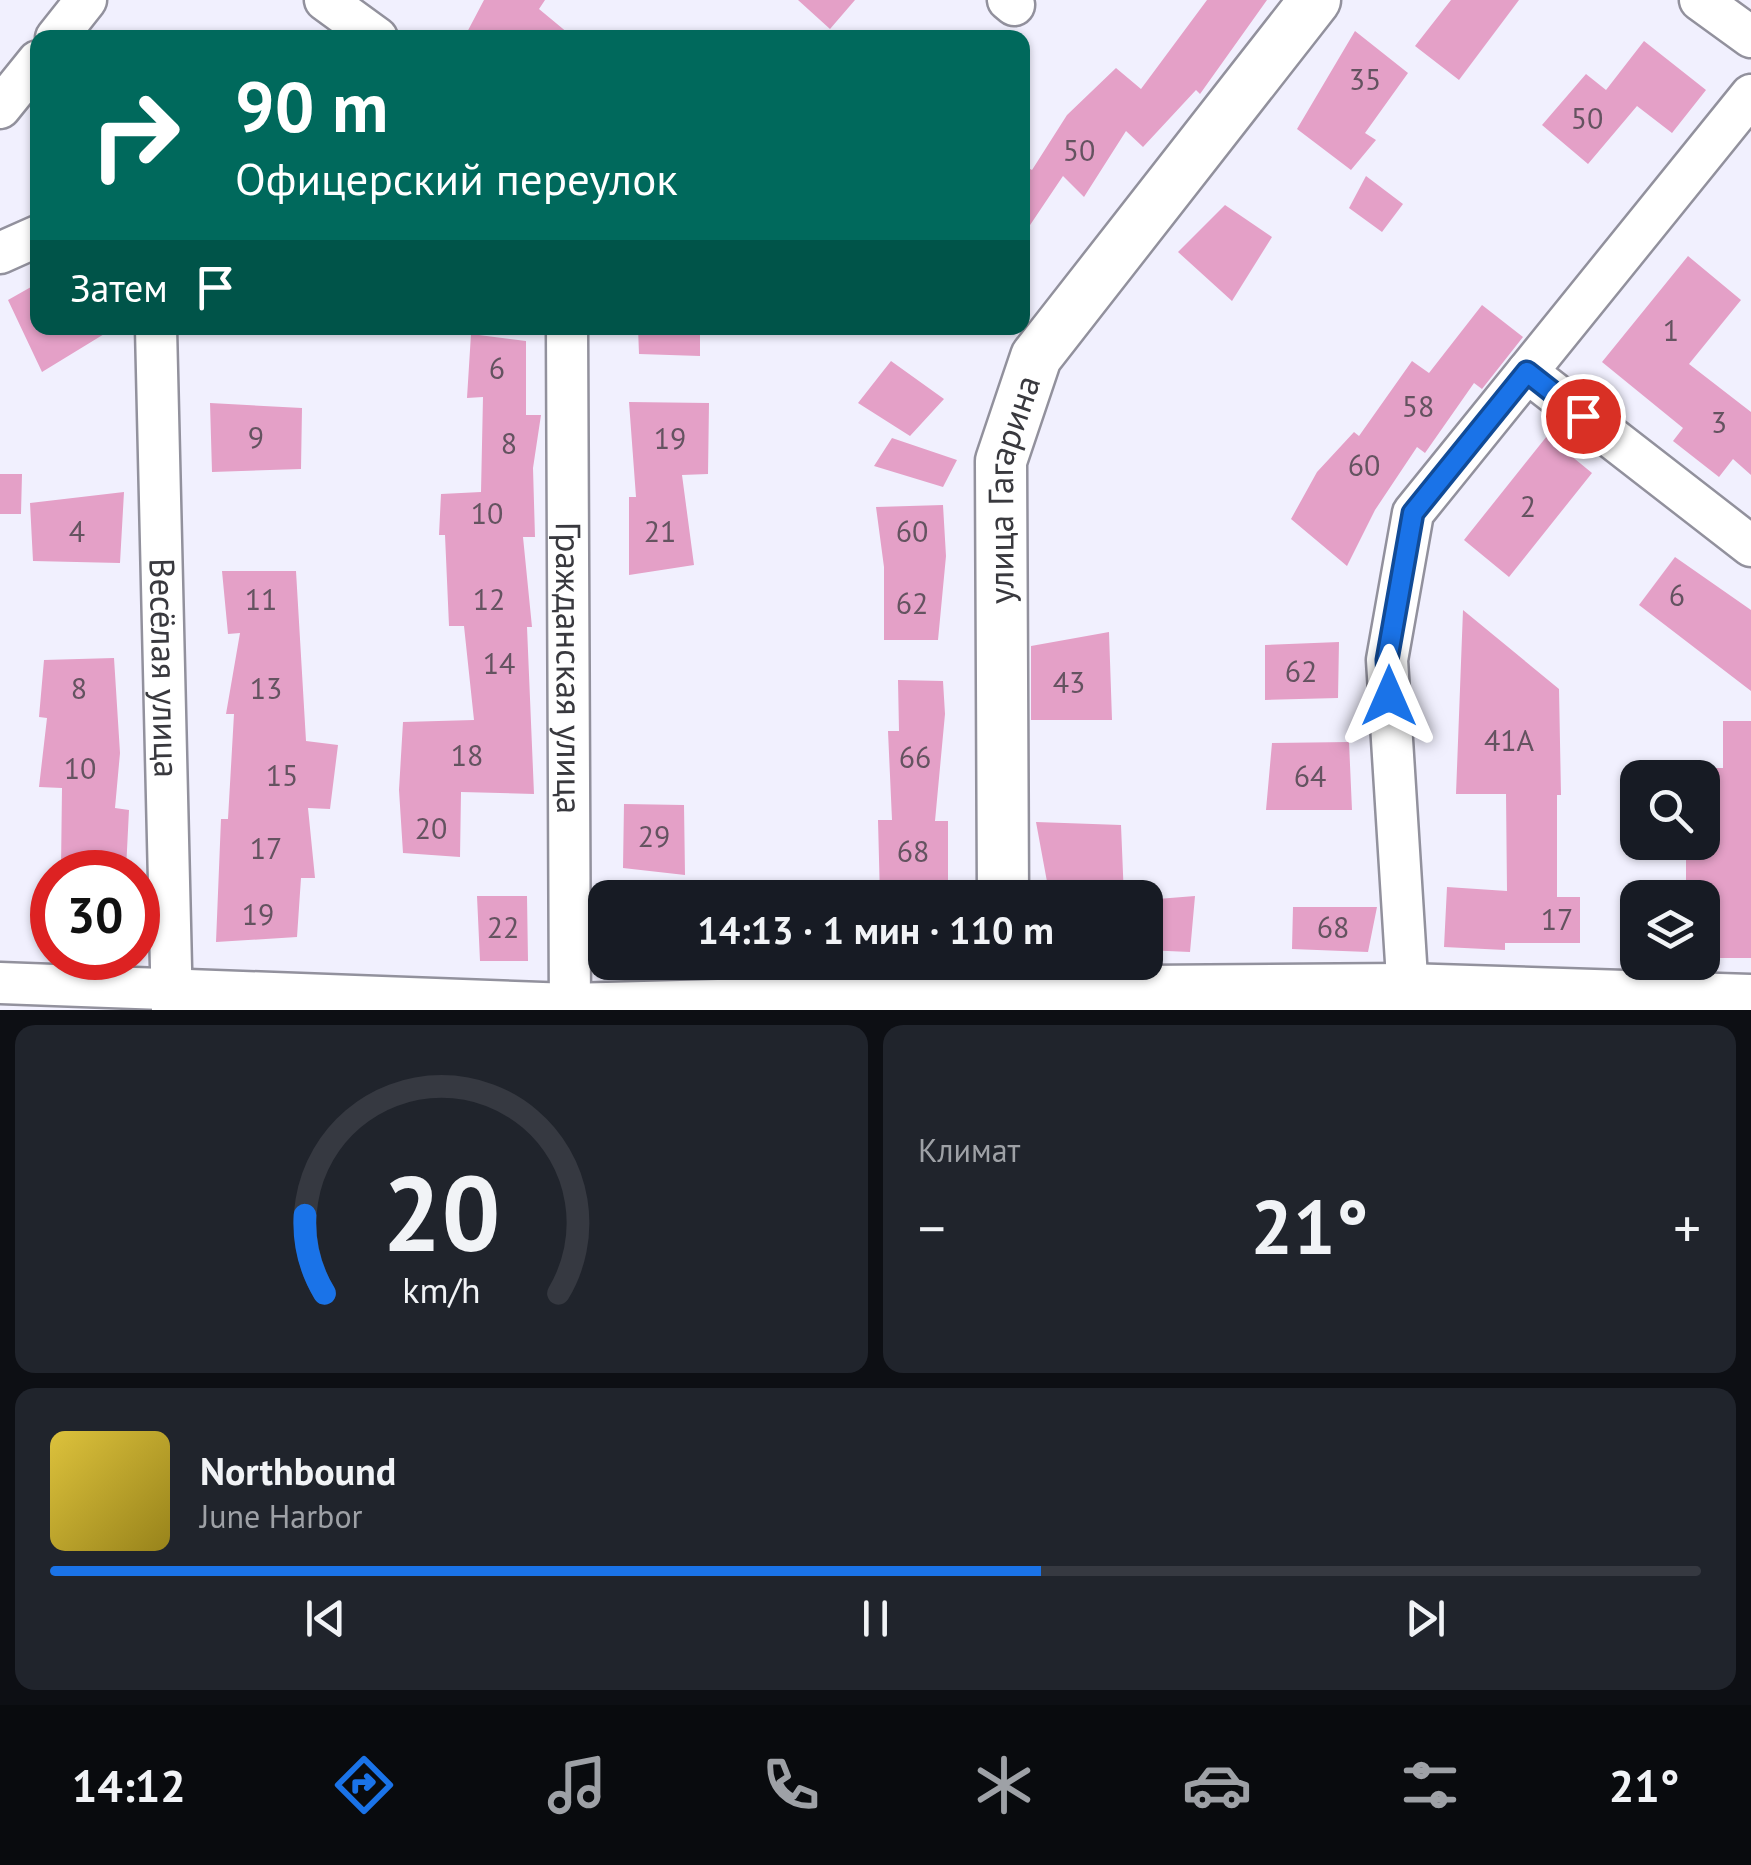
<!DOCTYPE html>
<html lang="ru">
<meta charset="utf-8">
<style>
body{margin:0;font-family:"PT Sans",sans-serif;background:#20242c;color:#f1f3f6;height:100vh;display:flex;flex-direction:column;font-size:38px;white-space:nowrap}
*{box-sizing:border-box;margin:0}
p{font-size:32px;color:#9ea1a6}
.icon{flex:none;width:55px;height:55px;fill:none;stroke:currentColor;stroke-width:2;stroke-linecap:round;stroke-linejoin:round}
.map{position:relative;height:1010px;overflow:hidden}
.drawer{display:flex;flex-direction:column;gap:15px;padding:15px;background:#0d0f14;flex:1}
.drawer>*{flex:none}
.top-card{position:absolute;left:30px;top:30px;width:1000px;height:305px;border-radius:20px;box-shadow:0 2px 8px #0004;background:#00695c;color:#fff;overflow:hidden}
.fabs{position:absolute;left:1620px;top:760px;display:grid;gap:20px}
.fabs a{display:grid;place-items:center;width:100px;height:100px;border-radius:20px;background:#171b24;box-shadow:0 2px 8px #0004;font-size:50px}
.speed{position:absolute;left:30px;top:850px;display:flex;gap:20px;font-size:50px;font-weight:700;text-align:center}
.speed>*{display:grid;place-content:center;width:130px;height:130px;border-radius:50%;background:#171b24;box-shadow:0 2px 8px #0004;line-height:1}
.speed .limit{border:15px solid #d22;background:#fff;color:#111}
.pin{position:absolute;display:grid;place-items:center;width:85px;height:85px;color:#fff;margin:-42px;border:5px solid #fff;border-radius:50%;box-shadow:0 2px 10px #0007}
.me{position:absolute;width:110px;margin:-55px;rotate:0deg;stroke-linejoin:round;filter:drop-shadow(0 0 8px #0008)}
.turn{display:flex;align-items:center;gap:35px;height:210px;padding:0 40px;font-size:45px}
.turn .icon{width:130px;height:130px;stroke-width:2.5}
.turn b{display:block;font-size:70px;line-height:85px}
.then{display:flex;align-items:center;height:95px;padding:0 40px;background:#0003;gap:20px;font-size:38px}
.big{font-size:75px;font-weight:700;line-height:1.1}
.drawer .tile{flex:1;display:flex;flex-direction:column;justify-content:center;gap:15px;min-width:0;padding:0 35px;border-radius:20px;background:#20242c}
.drawer .dial{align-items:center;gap:0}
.dial svg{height:260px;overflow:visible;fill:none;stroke:#363941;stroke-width:7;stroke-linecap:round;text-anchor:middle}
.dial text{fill:#f1f3f6;stroke:none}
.song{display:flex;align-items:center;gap:30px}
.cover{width:120px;height:120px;border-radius:15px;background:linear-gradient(135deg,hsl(50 70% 55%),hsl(50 70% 35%))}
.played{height:10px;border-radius:5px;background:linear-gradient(90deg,#1a73e8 60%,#363941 60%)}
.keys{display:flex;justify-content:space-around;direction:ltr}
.heat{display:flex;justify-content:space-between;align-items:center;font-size:55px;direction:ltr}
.drawer .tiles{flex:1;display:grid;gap:15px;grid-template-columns:1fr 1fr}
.tile:last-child{grid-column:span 2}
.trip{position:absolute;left:588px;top:880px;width:575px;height:100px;border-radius:20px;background:#171b24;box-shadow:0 2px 8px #0004;font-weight:700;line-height:100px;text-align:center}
.tab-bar{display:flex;height:160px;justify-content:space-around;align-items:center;background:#090b0e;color:#9ea1a6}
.tab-bar .icon{width:70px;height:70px}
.tab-bar .active{color:#1a73e8}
.tab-bar b{font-size:45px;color:#f1f3f6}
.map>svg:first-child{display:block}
.building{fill:#e4a0c7}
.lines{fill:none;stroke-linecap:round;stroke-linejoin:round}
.minor-casing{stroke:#92919d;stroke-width:45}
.major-casing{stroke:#92919d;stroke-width:55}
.minor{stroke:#fff;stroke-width:40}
.major{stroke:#fff;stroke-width:50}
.route-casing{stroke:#114b97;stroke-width:25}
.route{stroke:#1a73e8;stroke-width:18}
.labels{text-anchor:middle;stroke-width:9;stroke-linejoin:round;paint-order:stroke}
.number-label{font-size:30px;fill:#645360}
.street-label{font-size:35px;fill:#39393e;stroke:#fff}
</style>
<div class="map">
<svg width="1751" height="1010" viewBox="0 0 1751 1010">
<rect width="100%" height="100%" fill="#f1f0fe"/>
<path class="building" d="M484 0H545L539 9 574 38H464Z
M798 0H855L830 29Z
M1207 0H1267L1200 94 1196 90 1143 147 1126 131 1084 197 1063 176 1022 237V164L1032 170 1067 115 1116 68 1141 89Z
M1451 0H1519L1459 80 1415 46Z
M1355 31 1408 73 1365 133 1376 140 1351 170 1297 129Z
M1644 41 1706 90 1672 133 1637 106 1588 164 1542 125 1586 74 1606 90Z
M1366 176 1403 204 1382 232 1349 208Z
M1225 205 1272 237 1232 301 1178 252Z
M1688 256 1741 300 1689 364 1751 412V475L1733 459 1719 477 1673 441 1683 428 1602 362Z
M38 283V328H114L42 372 8 300Z
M1482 305 1523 337 1482 389 1474 383 1425 453 1417 447 1375 510 1347 566 1291 519 1317 472 1354 432 1359 436 1412 361 1429 373Z
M638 328H700V356L639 354Z
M471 334 526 341V415H541L533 468 535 537H523L532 627H527L534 794 461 792 460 857 403 853 399 790 403 722 474 720 464 626H449L445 535H439L441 494 481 492 483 397 467 398Z
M891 361 944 399 910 436 858 403Z
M629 402 709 403 708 474 682 475 694 565 629 575V497H636Z
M210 403 302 408 301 469 212 472Z
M1547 436 1592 473 1509 577 1464 540Z
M892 438 957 460 943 487 874 466Z
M0 474H22L21 514H0Z
M124 492 120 563 33 561 30 503Z
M943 505 946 556 938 640H884V567L876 507Z
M1675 557 1751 610V691L1639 605Z
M222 571H296L306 741 338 745 330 809 308 808 315 878H301L297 937 216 942 221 819H228L234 714H226L240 633 228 634Z
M1463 610 1559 689 1561 795H1557V897H1580V943H1505V950L1444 947 1447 887 1507 891 1506 794H1456Z
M1109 632 1112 720H1031V646Z
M1339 642 1338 698 1265 700V645Z
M114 658 120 753 115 808 129 810 126 870 61 869 62 788 39 787 47 718 39 717 44 660Z
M898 680 943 681 945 714 935 821H948V884H911L912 898H880L878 820H892L888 731H899Z
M1723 721H1751V958H1715V898H1686V842H1702V768H1723Z
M1349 742 1352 810H1266L1272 743Z
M624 804 684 805 685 875 623 868Z
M1036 822 1121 825 1124 898H1050Z
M477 896H527L528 961H480Z
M1195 896 1190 952 1145 950V900Z
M1293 907H1377L1368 952 1292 949Z"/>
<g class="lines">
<g class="minor-casing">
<g id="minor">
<path d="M325 0 377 38"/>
<path d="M1008 0 1014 5"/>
<path d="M1700 0 1751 37"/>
<path d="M56 38 86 0"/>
<path d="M0 108 38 61"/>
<path d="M0 253 38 236"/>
<path id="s1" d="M156 328 172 1010"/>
<path id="s2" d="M567 328 570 1010"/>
<path d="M1527 372 1751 546"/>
<path d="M0 983 570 1004 1004 992"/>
<path d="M1409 1010 1387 660 1413 513 1751 95"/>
</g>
</g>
<g class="major-casing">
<g id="major">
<path id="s3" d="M1003 898 1001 461 1036 357 1315 0"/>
<path d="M1004 992 1405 989 1751 1000"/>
</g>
</g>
<use href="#minor" class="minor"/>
<use href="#major" class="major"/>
</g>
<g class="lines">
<g class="route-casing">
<path id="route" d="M1389 696 1387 660 1413 513 1527 372 1583 416"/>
</g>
<use href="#route" class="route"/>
</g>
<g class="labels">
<g class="number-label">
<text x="1365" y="90">35</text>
<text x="1587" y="129">50</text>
<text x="1079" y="161">50</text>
<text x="1671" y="341">1</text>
<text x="497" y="379">6</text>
<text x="1418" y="417">58</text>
<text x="1719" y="433">3</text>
<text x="256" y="448">9</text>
<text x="670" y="449">19</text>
<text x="509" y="454">8</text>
<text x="1364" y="476">60</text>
<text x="1528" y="517">2</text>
<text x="487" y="524">10</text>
<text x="77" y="542">4</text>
<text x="660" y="542">21</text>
<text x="912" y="542">60</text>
<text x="1677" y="606">6</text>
<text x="261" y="610">11</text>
<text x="489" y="610">12</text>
<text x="912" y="614">62</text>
<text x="499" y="674">14</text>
<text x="1301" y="682">62</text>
<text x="1069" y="693">43</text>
<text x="79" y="699">8</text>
<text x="266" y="699">13</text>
<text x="1509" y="751">41А</text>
<text x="467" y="766">18</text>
<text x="915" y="768">66</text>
<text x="80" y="779">10</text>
<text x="282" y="786">15</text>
<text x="1310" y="787">64</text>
<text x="431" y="839">20</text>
<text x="654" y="847">29</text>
<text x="266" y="859">17</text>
<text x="913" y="862">68</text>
<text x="258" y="925">19</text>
<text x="1557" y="930">17</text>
<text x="503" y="938">22</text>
<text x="1333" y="938">68</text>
</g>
<g class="street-label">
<text dy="12" stroke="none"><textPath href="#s3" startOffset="410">улица Гагарина</textPath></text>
<text dy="12" stroke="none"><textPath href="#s1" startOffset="340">Весёлая улица</textPath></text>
<text dy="12" stroke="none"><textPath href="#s2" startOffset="340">Гражданская улица</textPath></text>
</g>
</g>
</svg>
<div class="fabs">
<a><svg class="icon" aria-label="search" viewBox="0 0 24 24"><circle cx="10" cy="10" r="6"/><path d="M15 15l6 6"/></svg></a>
<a><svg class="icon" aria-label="layers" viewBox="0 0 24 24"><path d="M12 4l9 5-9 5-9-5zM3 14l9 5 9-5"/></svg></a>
</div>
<div class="speed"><div class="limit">30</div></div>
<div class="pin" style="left:1583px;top:416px;background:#d93025"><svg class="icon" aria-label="arrive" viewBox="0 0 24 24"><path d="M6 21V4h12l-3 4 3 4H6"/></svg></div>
<svg class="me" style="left:1389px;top:696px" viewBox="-20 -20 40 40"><path d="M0-17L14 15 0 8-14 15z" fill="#1a73e8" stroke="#fff" stroke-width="4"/></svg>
<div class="trip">14:13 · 1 мин · 110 m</div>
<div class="top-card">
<div class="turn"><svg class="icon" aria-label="right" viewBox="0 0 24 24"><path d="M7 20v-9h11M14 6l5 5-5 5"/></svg><div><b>90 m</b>Офицерский переулок</div></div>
<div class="then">Затем<svg class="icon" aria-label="arrive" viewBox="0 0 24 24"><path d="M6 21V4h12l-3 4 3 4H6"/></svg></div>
</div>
</div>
<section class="drawer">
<div class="tiles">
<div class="tile dial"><svg viewBox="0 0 100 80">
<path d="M14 69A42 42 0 1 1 86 69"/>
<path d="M14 69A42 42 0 0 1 8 45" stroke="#1a73e8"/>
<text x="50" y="56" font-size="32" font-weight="700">20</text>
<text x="50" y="72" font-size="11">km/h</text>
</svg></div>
<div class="tile"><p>Климат</p>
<div class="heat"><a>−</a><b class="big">21°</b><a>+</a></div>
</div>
<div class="tile">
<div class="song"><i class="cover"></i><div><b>Northbound</b><p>June Harbor</p></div></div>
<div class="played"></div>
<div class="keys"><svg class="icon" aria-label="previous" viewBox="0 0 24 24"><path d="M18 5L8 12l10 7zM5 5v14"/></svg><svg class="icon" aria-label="pause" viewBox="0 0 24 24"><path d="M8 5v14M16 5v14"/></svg><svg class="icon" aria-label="next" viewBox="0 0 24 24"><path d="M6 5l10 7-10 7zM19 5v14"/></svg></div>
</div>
</div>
</section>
<nav class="tab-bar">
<b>14:12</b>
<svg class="icon active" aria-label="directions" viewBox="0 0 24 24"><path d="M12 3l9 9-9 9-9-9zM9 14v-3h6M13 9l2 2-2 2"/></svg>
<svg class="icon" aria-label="music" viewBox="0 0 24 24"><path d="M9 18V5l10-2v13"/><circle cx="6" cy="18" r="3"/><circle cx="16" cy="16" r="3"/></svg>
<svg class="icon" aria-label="phone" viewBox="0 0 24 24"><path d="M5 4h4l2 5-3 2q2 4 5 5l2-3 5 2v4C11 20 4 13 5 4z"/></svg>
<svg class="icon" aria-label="climate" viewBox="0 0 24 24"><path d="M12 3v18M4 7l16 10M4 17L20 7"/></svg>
<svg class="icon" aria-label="car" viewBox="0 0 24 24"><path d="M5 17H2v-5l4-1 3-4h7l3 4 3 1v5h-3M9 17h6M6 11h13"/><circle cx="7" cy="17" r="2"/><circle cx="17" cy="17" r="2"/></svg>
<svg class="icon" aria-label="filters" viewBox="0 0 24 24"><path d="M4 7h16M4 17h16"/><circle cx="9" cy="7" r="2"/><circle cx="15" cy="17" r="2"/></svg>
<b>21°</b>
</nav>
